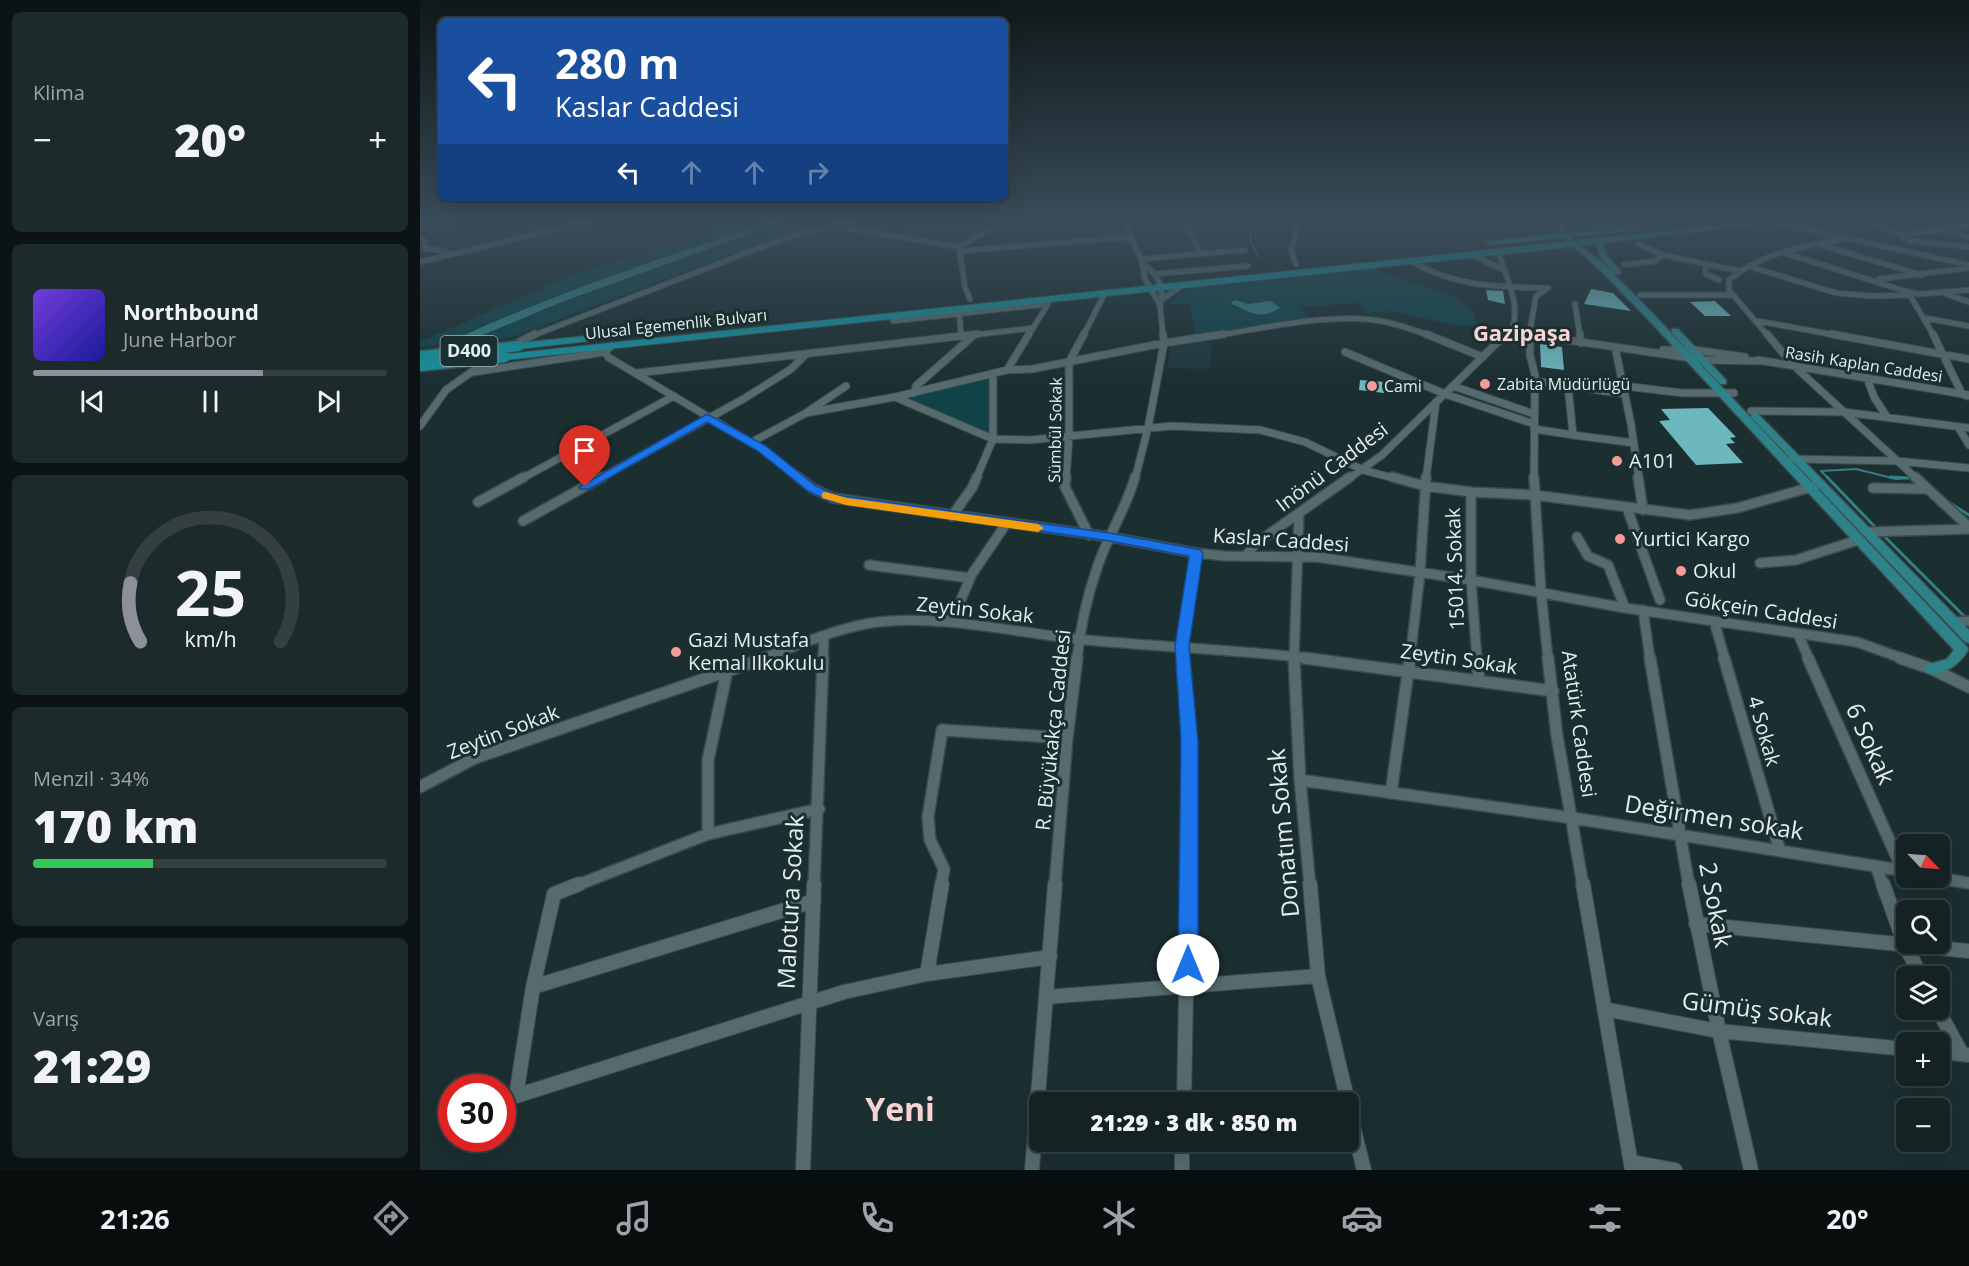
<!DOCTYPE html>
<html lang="tr">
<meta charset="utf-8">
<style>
body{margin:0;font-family:"Open Sans",sans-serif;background:#1d2a2c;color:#f1f3f6;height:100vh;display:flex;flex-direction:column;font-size:22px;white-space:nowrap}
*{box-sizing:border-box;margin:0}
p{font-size:20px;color:#9da4a6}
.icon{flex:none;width:33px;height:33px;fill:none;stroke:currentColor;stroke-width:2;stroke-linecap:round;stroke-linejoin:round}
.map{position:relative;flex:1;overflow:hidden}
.drawer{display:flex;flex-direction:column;gap:12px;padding:12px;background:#0b1314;width:420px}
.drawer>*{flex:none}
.hud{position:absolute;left:18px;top:18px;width:570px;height:183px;border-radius:9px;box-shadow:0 6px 24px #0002,0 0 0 2px #333f41;background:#1a4fa0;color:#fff;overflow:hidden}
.needle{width:39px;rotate:115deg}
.controls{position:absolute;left:1476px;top:834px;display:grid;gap:12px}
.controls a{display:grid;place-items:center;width:54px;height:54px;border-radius:9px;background:#142224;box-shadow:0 6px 24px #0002,0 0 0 2px #333f41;font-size:30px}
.speed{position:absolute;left:18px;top:1074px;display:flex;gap:12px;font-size:30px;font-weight:700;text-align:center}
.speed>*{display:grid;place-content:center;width:78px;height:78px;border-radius:50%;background:#142224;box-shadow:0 6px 24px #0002,0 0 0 2px #333f41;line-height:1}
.speed .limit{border:9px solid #d22;background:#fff;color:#111}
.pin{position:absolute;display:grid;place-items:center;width:51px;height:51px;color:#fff;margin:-62px -26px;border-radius:50% 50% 50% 0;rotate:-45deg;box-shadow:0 0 6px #0007}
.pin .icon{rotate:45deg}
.me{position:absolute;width:66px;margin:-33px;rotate:0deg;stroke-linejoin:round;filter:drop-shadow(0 0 4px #0008)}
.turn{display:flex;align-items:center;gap:21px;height:126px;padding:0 18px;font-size:27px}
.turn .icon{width:78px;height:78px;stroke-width:2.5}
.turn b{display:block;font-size:42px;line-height:51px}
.lanes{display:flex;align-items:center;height:57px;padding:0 18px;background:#0003;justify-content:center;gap:30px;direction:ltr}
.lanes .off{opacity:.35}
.big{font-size:45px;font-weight:800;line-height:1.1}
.drawer .card{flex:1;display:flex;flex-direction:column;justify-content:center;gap:9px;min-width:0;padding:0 21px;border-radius:9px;background:#1d2a2c}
.drawer .dial{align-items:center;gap:0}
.dial svg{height:156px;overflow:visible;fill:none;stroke:#333f41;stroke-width:7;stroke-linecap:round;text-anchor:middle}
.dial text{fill:#f1f3f6;stroke:none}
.song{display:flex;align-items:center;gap:18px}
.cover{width:72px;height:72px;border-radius:9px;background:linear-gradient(135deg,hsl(260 70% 55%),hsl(240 70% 35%))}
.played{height:6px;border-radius:3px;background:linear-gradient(90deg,#8c9099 65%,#333f41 65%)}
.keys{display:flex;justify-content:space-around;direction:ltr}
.heat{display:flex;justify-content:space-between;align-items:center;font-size:33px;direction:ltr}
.charge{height:9px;border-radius:4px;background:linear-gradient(90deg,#34c759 34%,#333f41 0)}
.trip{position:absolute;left:609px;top:1092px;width:330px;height:60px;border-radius:9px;background:#142224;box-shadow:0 6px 24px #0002,0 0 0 2px #333f41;font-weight:800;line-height:60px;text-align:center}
.tabs{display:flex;height:96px;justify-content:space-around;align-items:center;background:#080e0e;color:#9da4a6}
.tabs .icon{width:42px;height:42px}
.tabs .current{color:#8c9099}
.tabs b{font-size:27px;color:#f1f3f6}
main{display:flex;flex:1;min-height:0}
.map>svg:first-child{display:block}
.built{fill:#1d393c}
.green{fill:#104348}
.water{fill:#337f86}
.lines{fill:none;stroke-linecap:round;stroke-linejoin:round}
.stream-far2{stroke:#337f86;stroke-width:1.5}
.stream-far1{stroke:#337f86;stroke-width:2}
.stream{stroke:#337f86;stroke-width:3}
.river{fill:#337f86;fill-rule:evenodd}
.building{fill:#6db7be}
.minor-far4-casing{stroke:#3a4a4c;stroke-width:7}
.minor-far3-casing{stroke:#3a4a4c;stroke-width:9}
.minor-far2-casing{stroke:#3a4a4c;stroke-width:12}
.minor-far1-casing{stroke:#3a4a4c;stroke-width:14}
.minor-casing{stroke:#3a4a4c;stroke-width:16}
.major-casing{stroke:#3a4a4c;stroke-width:3}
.highway-casing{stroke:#3a4a4c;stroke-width:2}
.minor-far4{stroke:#566b6d;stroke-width:5}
.minor-far3{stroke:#566b6d;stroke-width:7}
.minor-far2{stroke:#566b6d;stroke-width:9}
.minor-far1{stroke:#566b6d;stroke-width:11}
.minor{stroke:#566b6d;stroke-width:14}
.major{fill:#2e838a;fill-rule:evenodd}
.highway{fill:#14939d;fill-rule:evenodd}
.highway-bridge-casing{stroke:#3a4a4c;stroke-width:13;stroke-linecap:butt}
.highway-bridge{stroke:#14939d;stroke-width:10}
.route{fill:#1a73e8;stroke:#114b97;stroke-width:1.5}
.slow{fill:#f59e0b}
.poi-dot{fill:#f59c96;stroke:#1b2e30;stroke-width:2}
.labels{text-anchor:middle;stroke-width:6;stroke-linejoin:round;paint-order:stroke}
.far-street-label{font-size:16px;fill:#e4eff0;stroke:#1b2e30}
.far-poi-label{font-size:16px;fill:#e4eff0;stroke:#1b2e30;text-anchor:start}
.shield{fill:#1b2e30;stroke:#a8b5b6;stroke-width:1.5}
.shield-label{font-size:18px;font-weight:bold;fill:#e4eff0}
.poi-label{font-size:20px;fill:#e4eff0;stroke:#1b2e30;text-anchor:start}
.street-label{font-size:20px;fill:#e4eff0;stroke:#1b2e30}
.far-district-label{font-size:22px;font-weight:bold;fill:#f7d4d1;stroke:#1b2e30}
.near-street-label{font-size:24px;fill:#e4eff0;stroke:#1b2e30}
.near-district-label{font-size:32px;font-weight:bold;fill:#f7d4d1;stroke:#1b2e30}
</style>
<main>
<section class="drawer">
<div class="card"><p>Klima</p>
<div class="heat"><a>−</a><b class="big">20°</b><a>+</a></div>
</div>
<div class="card">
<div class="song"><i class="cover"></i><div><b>Northbound</b><p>June Harbor</p></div></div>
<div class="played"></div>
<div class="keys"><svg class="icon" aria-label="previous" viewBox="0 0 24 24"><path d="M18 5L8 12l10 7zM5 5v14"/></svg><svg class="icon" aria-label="pause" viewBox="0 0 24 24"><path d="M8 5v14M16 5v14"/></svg><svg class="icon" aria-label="next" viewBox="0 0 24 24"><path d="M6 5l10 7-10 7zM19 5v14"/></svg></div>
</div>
<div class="card dial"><svg viewBox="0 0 100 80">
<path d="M14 69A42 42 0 1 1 86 69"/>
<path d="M14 69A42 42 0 0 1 9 39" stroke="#8c9099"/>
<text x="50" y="56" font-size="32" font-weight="700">25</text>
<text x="50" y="72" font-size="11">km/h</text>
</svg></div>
<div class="card"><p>Menzil · 34%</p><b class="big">170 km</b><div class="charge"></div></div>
<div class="card"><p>Varış</p><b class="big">21:29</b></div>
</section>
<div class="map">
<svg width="1549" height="1170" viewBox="0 0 1549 1170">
<rect width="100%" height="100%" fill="#1b2e30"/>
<path class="built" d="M467 221H576L540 241 457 226Z
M788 342 792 343 790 369 747 368 751 344Z"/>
<path class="green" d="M319 221H399L90 338 0 347V342L153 275Z
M951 268 1038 299 1053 312 1059 326 1033 325 970 311 946 313 940 303 880 307 889 319 776 335 769 304H750L759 294 775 287Z
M573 375V439L475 397Z"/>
<path class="water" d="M815 300 828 304 851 301 860 308C839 321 831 312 812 304L811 302Z"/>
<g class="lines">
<path class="stream-far2" d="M833 221 830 239 838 257"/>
<path class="stream-far1" d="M1409 479 1401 471 1436 469 1476 479
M1477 479 1489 478"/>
<path class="stream" d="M1407 477 1457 529
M1470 477 1489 478
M1525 500 1549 515
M1461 533 1546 618"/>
<path class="river" d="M350 221H365L139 303 51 340 9 362H0V356C113 300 231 262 350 221Z"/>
</g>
<path class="building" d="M1171 289 1193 293 1211 311 1164 304Z
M1066 290 1083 291 1085 304 1068 300Z
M1295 301 1311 316H1285L1270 302Z
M1120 344 1142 347 1144 370 1121 367Z
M940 380 965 382 964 393 939 390Z
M1288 408 1316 437 1310 438 1315 443 1306 444 1323 463 1276 465 1239 421 1250 420 1241 409Z"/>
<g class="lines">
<g class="minor-far4-casing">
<path id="minor-far4" d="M704 221 721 259 725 279 740 305 743 336
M765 221 780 253
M1450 221 1492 241 1549 247
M1354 222 1549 265
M422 224 432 229 539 247 545 287 550 299
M0 226 10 221
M1528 231 1549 237
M1483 234 1549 226
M0 239 5 241 4 248 27 252 28 255
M1219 244 1243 255 1319 271
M1401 245 1502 275
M539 247 583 221
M541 251 709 237
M1079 252C1085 278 1100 300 1093 327L1108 336
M1365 253 1488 292 1499 294 1549 290
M1052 255 1082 269
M721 259 825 250
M991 261C1034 287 1079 287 1128 288
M0 262 170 221
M722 263C736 272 746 288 740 305
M876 264 871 250 879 221
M1285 264 1286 274 1299 280
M1204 265 1235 261 1243 255
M1328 266 1416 293 1451 296 1489 295
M734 274 828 266
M1459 279 1549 268
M1488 292 1514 336
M1526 294 1549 302
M1220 295H1312
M744 298 763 285
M1155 304 1160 336
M539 309 541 336
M1505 318 1549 326
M473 321 628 304 608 336
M1338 321 1420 336
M112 336 365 238 432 221
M545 336 613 328
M663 336 685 293
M794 336C845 328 916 311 966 322 981 325 996 331 1011 336
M1084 336 1093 327
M1109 336 1116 296 1128 288
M1348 336 1309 290V280C1342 252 1384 247 1425 238"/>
</g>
<g class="minor-far3-casing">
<path id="minor-far3" d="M1006 334 1063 357
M1106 334 1284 360 1342 361
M1110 334V355L1115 375 1114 479
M1160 334 1161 343
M1347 334 1373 365 1497 479
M1411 334 1549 359
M1513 334 1542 394 1547 396
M91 346 115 334
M191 346 185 352 188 357 342 449 380 479
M1195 347 1211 424 1219 479
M1243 350H1275L1325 357
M925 352 1025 394 1114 424
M1338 360 1549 395
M587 370 609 334
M54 372 185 352
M217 373 558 334
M1447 378 1454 397 1467 417
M1115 381 1205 394
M1033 386 1114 414
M1204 386 1263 393H1314
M494 393 496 386 554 335
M475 397 573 439V375
M1331 411 1424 412 1549 428
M386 413 475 397 587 370 612 369 744 343 804 334
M0 426 26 390 71 358
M1538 427 1549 445
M1114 429 1153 435 1148 386
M1153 435 1214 443
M332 442 386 413 426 386
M1372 459 1477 461 1549 468
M101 479 254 396
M179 479 325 398 371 369 386 354
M556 479 573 439 610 440 752 426 840 430 885 442 943 470 977 479
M646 479 649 436V362L664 334
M715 479 728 428 744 343 743 334
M928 479 962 455 1086 334
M1006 479 1016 402"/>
</g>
<g class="minor-far2-casing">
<path id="minor-far2" d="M378 477 392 488 413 498 690 537 776 553 805 556 897 557 1051 580 1205 608 1437 642 1484 659
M646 477 645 487 669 535
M972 477 1005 486 1051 492 1114 495 1270 515 1317 508 1395 486
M1114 477 1121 592 1128 659
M1218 477 1223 510
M1495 477 1549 527
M1453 488 1508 489
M1051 492V580L1057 659
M58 502 104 477
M1207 508 1240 600
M532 516 552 488 557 477
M103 521 182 477
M1447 532 1549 529
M1157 537 1168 556 1188 565 1205 608
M826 556 835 544 930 477
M1340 563 1376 560 1438 540
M449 565 550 578
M1223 610 1230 659
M1294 621 1305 659
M518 622 540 602 552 574 586 524
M1534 622 1549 621
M1378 634 1389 659
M340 659C378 646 418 627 458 622 523 615 592 632 657 639 737 647 818 650 898 659
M403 659 404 637
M657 659C660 629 667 597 677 568 687 537 706 509 715 477
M763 659 762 647 776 553
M874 659 879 513
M990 659 1000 573 1006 477"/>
</g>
<g class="minor-far1-casing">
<path id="minor-far1" d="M763 658 769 742 768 886
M874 658 880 780 890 886
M884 658 1133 691
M1057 658 1059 681
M1128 658 1137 736 1163 886
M1230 658 1269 886
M1304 658 1360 851
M1388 658 1483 871
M1480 658 1512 669 1549 687
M880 780 1153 818 1486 871
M0 787 55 758 345 658
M971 793 990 658
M288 834V760L307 671
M1456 866 1463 886
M1518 878 1549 883
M155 886 288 834 399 809
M394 886 403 658
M521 886 524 869 510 840 508 817 522 730 647 738
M635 886 647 738 657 658"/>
</g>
<g class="minor-casing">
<path id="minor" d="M159 884 134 894 113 987 96 1096 424 992 507 974 630 957
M890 884 898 976 928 1102
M1163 884 1212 1170
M1269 884 1299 1031 1331 1170
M1463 884 1485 945 1501 976
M1276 924 1549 951
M507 974 522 884
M113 987 394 901
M626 997 898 976
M1184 1009 1298 1031 1486 1049
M1518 1010 1542 1054
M1520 1052 1549 1055
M764 1102 768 884
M928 1106 944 1170
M762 1142V1170
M1211 1162 1255 1170
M383 1170 394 884
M612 1170 635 884"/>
</g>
<g class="major-casing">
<path id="major" d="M1140 221H1146L1145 230 1150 238 1185 265 1233 314 1547 647 1548 650C1541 663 1523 677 1507 673L1505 669 1507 665 1527 659 1534 650 1227 318 1179 269 1145 239 1139 230Z
M1162 221C1174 221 1186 225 1198 226 1207 227 1216 225 1223 228 1210 234 1175 228 1162 221Z
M1176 239 1181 240 1186 255 1200 270V274H1194L1179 255Z
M1252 329H1258L1306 380V384H1300L1252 333Z
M1335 413 1338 414 1549 630V643L1544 641 1332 418 1330 416Z"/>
</g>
<g class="highway-casing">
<path id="highway" d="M1340 221H1365L1142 248 85 360 80 357 85 354Z
M1214 226H1217V230L1069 245 1065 243 1069 241Z
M194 333 199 336 197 338 99 349 94 346 99 343Z"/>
</g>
<use href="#minor-far4" class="minor-far4"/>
<use href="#minor-far3" class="minor-far3"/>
<use href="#minor-far2" class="minor-far2"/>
<use href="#minor-far1" class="minor-far1"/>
<use href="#minor" class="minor"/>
<use href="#major" class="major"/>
<use href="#highway" class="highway"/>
<g class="highway-bridge-casing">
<path id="highway-bridge" d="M0 356 99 346
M0 366 85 357"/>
</g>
<use href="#highway-bridge" class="highway-bridge"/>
</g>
<linearGradient id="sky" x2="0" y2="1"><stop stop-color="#0f191a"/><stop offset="0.57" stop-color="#394c59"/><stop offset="1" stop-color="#394c59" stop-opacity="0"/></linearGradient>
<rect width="1549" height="385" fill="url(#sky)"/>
<path class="route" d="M287 414 346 446 396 486 416 495 690 533 781 550 783 553 769 646 778 741V965L775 973 768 975 761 973 758 965 761 741 755 646 769 556 690 541 409 501 388 491 338 451 287 422 169 489H160L159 487Z"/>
<path class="slow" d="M406 492 427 498 618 524 624 528 618 532 426 505 402 498V493Z"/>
<g class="poi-dot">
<circle cx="1065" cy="384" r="6"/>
<circle cx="952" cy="386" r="6"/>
<circle cx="1197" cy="461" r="6"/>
<circle cx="1200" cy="539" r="6"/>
<circle cx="1261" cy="571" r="6"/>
<circle cx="256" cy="652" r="6"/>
</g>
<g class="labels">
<g class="far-street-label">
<text transform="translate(256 324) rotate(-6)" y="6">Ulusal Egemenlik Bulvarı</text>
<text transform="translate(1444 364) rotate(9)" y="6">Rasih Kaplan Caddesi</text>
<text transform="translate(635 430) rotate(-89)" y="6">Sümbül Sokak</text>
</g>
<g class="far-poi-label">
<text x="1077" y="390">Zabita Müdürlügü</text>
<text x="964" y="392">Cami</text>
</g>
<rect class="shield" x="20.5" y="336" width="57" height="30" rx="4.5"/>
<g class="shield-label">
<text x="49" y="357">D400</text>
</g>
<g class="poi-label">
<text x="1209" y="468">A101</text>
<text x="1212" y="546">Yurtici Kargo</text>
<text x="1273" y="578">Okul</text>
<text x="268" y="647">Gazi Mustafa<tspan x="268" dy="23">Kemal Ilkokulu</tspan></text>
</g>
<g class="street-label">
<text transform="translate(912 467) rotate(-37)" y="7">Inönü Caddesi</text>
<text transform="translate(861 540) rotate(4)" y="7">Kaslar Caddesi</text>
<text transform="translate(1035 569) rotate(-92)" y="7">15014. Sokak</text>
<text transform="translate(555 610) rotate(6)" y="7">Zeytin Sokak</text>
<text transform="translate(1341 610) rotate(9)" y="7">Gökçein Caddesi</text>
<text transform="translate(1039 659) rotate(8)" y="7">Zeytin Sokak</text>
<text transform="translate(1159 724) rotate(82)" y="7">Atatürk Caddesi</text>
<text transform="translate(633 730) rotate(-84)" y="7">R. Büyükakça Caddesi</text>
<text transform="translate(1344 731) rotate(74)" y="7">4 Sokak</text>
<text transform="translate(83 732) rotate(-21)" y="7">Zeytin Sokak</text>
</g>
<g class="far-district-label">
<text x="1102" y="341">Gazipaşa</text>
</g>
<g class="near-street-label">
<text transform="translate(1450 744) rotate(66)" y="8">6 Sokak</text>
<text transform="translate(1294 818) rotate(9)" y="8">Değirmen sokak</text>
<text transform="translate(864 833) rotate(-95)" y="8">Donatım Sokak</text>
<text transform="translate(371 902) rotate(-87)" y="8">Malotura Sokak</text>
<text transform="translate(1295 905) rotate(79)" y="8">2 Sokak</text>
<text transform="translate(1337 1010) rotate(7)" y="8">Gümüş sokak</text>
</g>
<g class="near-district-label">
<text x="480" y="1121">Yeni</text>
</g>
</g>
</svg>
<div class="controls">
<a><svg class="needle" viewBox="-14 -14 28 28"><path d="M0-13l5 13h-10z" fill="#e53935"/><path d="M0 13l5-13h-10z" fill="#9da4a6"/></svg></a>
<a><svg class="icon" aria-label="search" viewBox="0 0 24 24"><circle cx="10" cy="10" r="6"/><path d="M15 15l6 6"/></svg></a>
<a><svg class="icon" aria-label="layers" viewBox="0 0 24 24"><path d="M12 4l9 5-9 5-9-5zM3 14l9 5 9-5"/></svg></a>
<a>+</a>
<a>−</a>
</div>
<div class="speed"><div class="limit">30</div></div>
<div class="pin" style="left:165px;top:487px;background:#d93025"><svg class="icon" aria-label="arrive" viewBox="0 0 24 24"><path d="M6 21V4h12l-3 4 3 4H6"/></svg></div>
<svg class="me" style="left:768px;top:965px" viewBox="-20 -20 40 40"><circle r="19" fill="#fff"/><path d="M0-13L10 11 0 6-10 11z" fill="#1a73e8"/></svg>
<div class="trip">21:29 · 3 dk · 850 m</div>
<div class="hud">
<div class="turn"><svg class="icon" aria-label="left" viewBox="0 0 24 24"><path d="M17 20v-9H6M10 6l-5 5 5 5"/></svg><div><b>280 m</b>Kaslar Caddesi</div></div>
<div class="lanes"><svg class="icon" aria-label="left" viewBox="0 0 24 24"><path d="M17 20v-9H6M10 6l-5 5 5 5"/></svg><svg class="icon off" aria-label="ahead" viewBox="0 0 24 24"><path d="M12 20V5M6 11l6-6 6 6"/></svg><svg class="icon off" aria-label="ahead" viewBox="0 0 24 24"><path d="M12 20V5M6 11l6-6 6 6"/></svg><svg class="icon off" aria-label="right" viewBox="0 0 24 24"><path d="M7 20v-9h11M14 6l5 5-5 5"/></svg></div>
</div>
</div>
</main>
<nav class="tabs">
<b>21:26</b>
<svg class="icon current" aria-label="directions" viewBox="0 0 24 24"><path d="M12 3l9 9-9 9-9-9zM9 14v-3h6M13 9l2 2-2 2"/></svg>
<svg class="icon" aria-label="music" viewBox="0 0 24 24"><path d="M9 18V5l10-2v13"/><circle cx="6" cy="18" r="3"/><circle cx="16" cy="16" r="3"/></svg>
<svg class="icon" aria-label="phone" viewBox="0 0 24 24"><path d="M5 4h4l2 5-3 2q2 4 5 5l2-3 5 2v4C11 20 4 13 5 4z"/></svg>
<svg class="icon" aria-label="climate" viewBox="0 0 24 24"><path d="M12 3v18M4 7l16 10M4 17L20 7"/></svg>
<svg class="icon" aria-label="car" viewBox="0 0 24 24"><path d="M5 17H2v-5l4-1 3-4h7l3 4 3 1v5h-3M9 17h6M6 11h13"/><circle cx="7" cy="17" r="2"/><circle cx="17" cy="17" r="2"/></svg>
<svg class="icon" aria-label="filters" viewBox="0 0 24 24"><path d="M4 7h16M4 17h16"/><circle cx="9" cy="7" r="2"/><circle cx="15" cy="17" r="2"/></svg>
<b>20°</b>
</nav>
